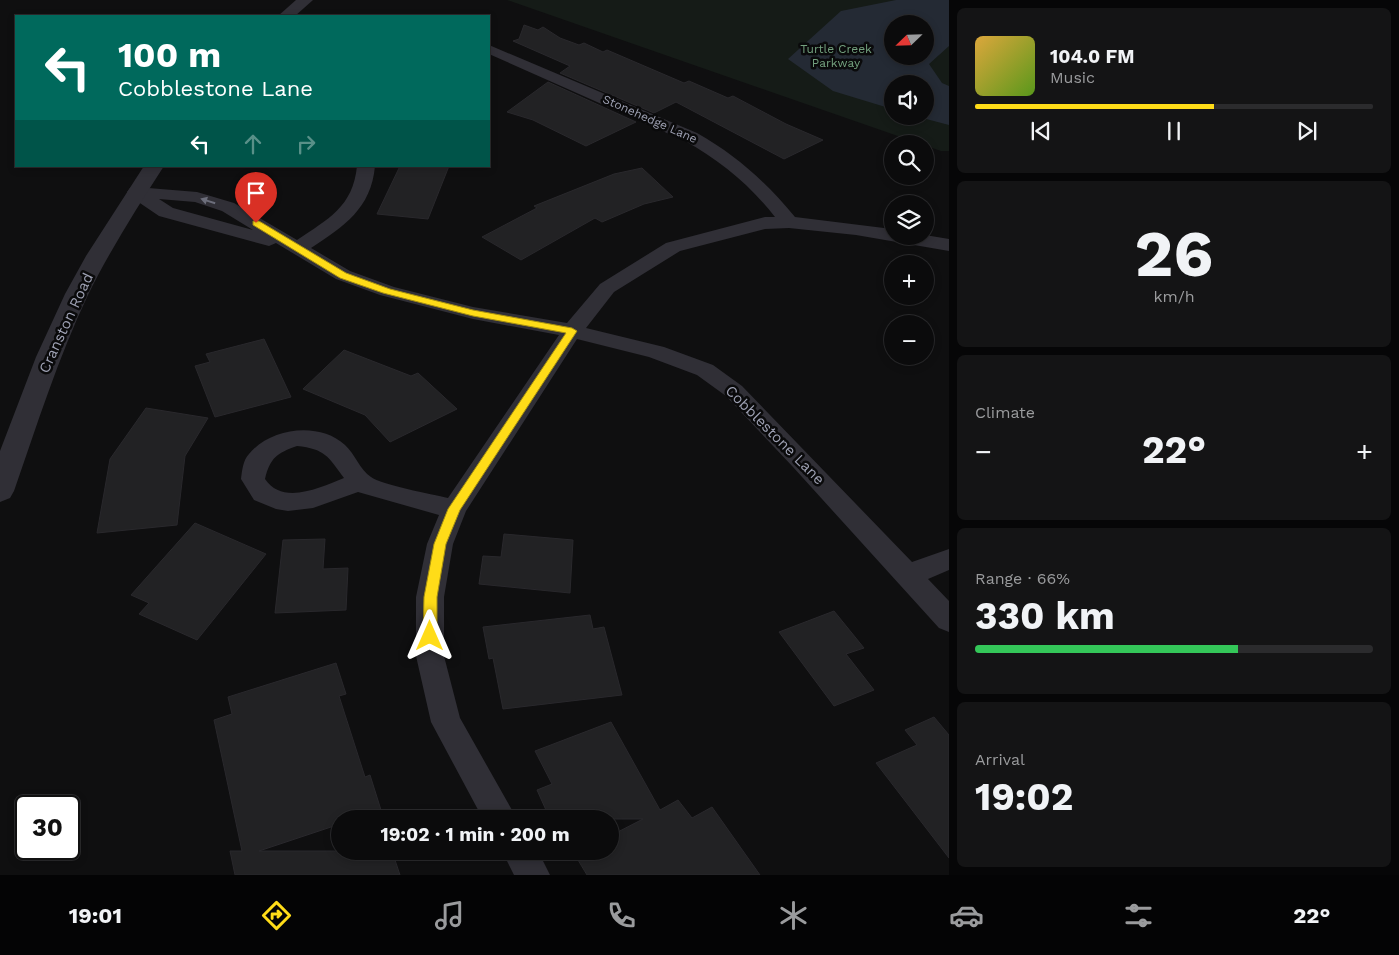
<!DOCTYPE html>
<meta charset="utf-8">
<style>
body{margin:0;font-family:"Work Sans",sans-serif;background:#141415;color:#f1f3f6;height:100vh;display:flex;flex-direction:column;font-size:19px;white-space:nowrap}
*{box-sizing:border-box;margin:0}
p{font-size:16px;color:#9a9b9d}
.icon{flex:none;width:28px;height:28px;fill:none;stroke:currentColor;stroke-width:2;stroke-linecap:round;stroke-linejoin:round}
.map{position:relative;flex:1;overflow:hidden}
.details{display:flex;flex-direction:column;gap:8px;padding:8px;background:#060607;width:450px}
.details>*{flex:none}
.banner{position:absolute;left:15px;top:15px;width:475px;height:152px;border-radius:0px;box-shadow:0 2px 8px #0003,0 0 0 1px #2b2b2d;background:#00695c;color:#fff;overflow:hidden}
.needle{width:32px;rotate:247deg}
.controls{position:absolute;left:884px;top:15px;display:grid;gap:10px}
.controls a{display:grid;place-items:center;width:50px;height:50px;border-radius:50%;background:#0b0b0c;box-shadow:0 2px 8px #0003,0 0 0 1px #2b2b2d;font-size:25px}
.speed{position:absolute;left:15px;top:795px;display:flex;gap:10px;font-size:25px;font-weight:700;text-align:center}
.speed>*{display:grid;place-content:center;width:65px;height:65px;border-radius:50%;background:#0b0b0c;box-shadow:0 2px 8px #0003,0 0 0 1px #2b2b2d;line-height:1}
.speed .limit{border:2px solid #111;border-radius:8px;background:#fff;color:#111}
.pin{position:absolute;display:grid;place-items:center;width:42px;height:42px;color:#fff;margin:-51px -21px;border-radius:50% 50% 50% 0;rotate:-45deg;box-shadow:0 0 5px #0007}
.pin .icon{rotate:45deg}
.me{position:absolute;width:55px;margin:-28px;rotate:0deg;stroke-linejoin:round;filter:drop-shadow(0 0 4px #0008)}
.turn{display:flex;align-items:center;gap:18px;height:105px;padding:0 20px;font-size:22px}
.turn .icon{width:65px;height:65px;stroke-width:2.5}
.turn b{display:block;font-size:35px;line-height:42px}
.lanes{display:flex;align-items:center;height:48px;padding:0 20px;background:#0003;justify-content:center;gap:25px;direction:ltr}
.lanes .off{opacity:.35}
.big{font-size:38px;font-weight:700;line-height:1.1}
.details .card{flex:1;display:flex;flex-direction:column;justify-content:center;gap:8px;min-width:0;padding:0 18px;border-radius:8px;background:#141415}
.details .dial{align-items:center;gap:0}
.dial b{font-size:65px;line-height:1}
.song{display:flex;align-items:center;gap:15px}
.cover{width:60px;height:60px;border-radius:8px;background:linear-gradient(135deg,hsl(40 70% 55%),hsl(90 70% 35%))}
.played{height:5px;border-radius:2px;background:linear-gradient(90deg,#ffdc18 60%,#2b2b2d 60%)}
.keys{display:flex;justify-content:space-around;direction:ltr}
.heat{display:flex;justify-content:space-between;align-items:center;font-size:28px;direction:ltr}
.charge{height:8px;border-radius:4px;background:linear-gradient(90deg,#34c759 66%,#2b2b2d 0)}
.trip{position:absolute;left:331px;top:810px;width:288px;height:50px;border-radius:25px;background:#0b0b0c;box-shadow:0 2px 8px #0003,0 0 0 1px #2b2b2d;font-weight:700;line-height:50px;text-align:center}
.menu{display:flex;height:80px;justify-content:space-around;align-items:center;background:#040405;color:#9a9b9d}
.menu .icon{width:35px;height:35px}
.menu .current{color:#ffdc18}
.menu b{font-size:22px;color:#f1f3f6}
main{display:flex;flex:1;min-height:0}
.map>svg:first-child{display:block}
.green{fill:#151b17;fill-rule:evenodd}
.water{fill:#242a34;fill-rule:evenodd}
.building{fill:#222224;stroke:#29282c}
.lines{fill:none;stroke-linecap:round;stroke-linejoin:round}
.minor{fill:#302f36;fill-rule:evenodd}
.tertiary{fill:#302f36;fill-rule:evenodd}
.oneway{fill:#6c6e7b}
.route{fill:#ffdc18;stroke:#a68f10}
.labels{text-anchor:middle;stroke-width:5;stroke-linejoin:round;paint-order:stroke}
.far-park-label{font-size:12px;fill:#73a07e;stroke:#0a0a0b}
.far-street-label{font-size:12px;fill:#9ea1b3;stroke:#0a0a0b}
.street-label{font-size:15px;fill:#9ea1b3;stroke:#0a0a0b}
</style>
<main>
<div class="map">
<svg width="949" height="875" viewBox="0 0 949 875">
<rect width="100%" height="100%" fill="#0f0f10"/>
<path class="green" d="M507 0H949V151H941ZM892 24H925V56H892ZM892 84H925V116H892Z"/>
<path class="water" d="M896 0H949V46L929 64 942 83 949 86V125L915 116H925V84H892V109L833 91 788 59 841 11ZM892 24H925V56H892Z"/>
<path class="building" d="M524 25 538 30 543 27 560 38 579 45 584 43 603 52 607 50 684 83 689 81 728 98 733 96 786 124 823 140 784 159 676 102 654 113 560 73 570 66 513 41 519 39Z
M548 82 636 122 586 146 533 120 507 112Z
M400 166H449L428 219 377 214Z
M642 168 673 197 644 204 602 222 595 218 521 260 482 237 537 208 534 206 614 174Z
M264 339 291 397 215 417 195 366 210 362 206 354Z
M344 350 411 376 418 373 457 409 390 442 365 415 303 389Z
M146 408 208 418 185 456 177 525 97 533 110 459Z
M195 523 266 554 197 640 139 614 149 603 131 595Z
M504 534 573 540 570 593 479 584 483 556 501 557Z
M325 539 323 569 348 568 346 610 275 613 283 540Z
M834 611 864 648 846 654 874 690 834 706 779 632Z
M590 615 593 629 604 627 622 695 503 709 493 658 489 659 483 627Z
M336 663 346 694 339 696 365 777 370 775 381 810 354 819H340V824L259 851H392L400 875H235L230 851H242L214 720 232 714 228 697Z
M934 717 949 735V858L876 763 917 745 905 730Z
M611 722 660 810 678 800 692 818 712 807 760 875H587L575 855 581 851H610V836L643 819H550L537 790 552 784 535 751Z"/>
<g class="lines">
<path class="minor" d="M489 45 697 133C736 155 766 182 795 217L892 229V236L925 235 949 239V251L856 235 789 228 765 229 680 251 614 292 586 328 664 347 713 365 742 386 912 562 949 549V570L928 579 949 601V632L939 628 793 467 726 396 697 375 649 357 577 339 466 511 453 544 444 597V656L460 718 517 819H483L431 722 416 656V597L427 544 439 515 358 492 313 508 288 511 276 509 254 500 241 479C242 471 243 460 249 454 270 428 319 421 345 445 355 454 360 470 371 477 381 485 432 494 448 498L559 335 473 319 380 295 336 279 276 243 269 246 159 216 131 197 127 192 130 188 136 187 197 192 234 203 297 240C328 219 353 207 357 166H375C371 209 344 226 311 248L350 271 394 287 473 307 567 323 600 284 666 243 765 217H775C750 185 721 161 685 141L489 54ZM159 199 195 202 222 211 253 230 173 208ZM297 446C325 449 328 456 344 478 321 487 283 506 265 479 270 458 277 453 297 446Z
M502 851H538L550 875H514Z"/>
<path class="tertiary" d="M296 0H313L295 16H278Z
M144 166H164C137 208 110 250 88 295 58 358 37 425 14 491L10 498 0 502V451L36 357 65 294 86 256Z"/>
</g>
<defs><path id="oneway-solid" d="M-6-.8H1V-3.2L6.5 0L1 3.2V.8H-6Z" transform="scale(1.25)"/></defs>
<use class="oneway" href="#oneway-solid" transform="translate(208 201) rotate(-163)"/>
<path class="route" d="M253 221H259L346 273 390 289 473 310 572 328 577 331 460 510 446 544 437 597V636L435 640 430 642 425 640 423 636 424 597 434 544 448 509 566 333 473 316 383 293 340 278 253 225Z"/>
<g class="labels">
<g class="far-park-label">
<text x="836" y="53">Turtle Creek<tspan x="836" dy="14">Parkway</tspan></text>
</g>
<g class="far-street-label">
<text transform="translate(650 119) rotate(24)" y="4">Stonehedge Lane</text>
</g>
<g class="street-label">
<text transform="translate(66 323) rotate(-65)" y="5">Cranston Road</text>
<text transform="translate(775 435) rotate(45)" y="5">Cobblestone Lane</text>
</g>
</g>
</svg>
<div class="controls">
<a><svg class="needle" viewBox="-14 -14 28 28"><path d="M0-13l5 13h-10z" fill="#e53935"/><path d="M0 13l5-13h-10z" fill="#9a9b9d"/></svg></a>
<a><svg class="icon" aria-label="sound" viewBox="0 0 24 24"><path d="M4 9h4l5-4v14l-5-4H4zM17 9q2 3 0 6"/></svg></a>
<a><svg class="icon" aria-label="search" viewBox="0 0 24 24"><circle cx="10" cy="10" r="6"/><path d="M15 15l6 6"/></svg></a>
<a><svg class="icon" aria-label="layers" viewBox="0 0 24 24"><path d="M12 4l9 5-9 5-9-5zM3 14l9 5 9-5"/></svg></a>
<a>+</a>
<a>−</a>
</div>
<div class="speed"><div class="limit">30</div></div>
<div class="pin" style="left:256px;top:223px;background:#d93025"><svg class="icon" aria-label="arrive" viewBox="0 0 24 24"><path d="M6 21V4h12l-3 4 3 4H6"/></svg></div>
<svg class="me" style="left:430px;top:636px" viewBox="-20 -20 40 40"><path d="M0-17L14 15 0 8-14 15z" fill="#ffdc18" stroke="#fff" stroke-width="4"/></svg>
<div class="trip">19:02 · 1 min · 200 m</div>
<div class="banner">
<div class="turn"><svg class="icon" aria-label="left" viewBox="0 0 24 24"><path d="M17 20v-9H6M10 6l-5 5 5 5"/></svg><div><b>100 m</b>Cobblestone Lane</div></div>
<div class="lanes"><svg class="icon" aria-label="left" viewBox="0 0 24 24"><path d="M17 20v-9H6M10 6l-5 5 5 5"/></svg><svg class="icon off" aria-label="ahead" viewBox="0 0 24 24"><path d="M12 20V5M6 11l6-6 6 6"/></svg><svg class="icon off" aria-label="right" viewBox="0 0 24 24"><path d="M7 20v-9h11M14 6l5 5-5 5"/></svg></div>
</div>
</div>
<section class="details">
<div class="card">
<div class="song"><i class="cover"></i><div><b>104.0 FM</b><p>Music</p></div></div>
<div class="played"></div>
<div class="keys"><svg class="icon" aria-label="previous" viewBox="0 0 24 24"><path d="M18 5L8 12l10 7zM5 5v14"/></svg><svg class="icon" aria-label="pause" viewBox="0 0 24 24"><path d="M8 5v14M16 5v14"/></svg><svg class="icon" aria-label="next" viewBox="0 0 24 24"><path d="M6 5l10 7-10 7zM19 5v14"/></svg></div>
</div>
<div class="card dial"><b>26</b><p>km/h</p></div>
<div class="card"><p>Climate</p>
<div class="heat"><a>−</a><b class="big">22°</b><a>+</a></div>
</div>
<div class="card"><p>Range · 66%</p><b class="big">330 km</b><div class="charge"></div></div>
<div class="card"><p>Arrival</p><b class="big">19:02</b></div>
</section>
</main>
<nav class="menu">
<b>19:01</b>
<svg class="icon current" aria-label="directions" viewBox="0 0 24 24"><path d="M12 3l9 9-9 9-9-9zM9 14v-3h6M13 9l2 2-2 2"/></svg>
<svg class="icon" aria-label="music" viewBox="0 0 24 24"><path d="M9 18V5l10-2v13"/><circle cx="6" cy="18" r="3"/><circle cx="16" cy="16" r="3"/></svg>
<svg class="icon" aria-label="phone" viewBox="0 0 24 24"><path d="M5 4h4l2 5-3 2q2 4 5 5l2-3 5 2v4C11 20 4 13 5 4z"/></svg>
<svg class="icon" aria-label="climate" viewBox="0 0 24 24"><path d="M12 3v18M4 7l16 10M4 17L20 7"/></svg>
<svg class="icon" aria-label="car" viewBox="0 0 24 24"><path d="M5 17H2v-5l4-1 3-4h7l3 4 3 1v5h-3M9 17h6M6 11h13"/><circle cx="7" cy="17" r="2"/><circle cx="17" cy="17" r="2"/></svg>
<svg class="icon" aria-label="filters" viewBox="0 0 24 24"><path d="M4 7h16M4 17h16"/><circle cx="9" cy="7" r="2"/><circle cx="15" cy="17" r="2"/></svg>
<b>22°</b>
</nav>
